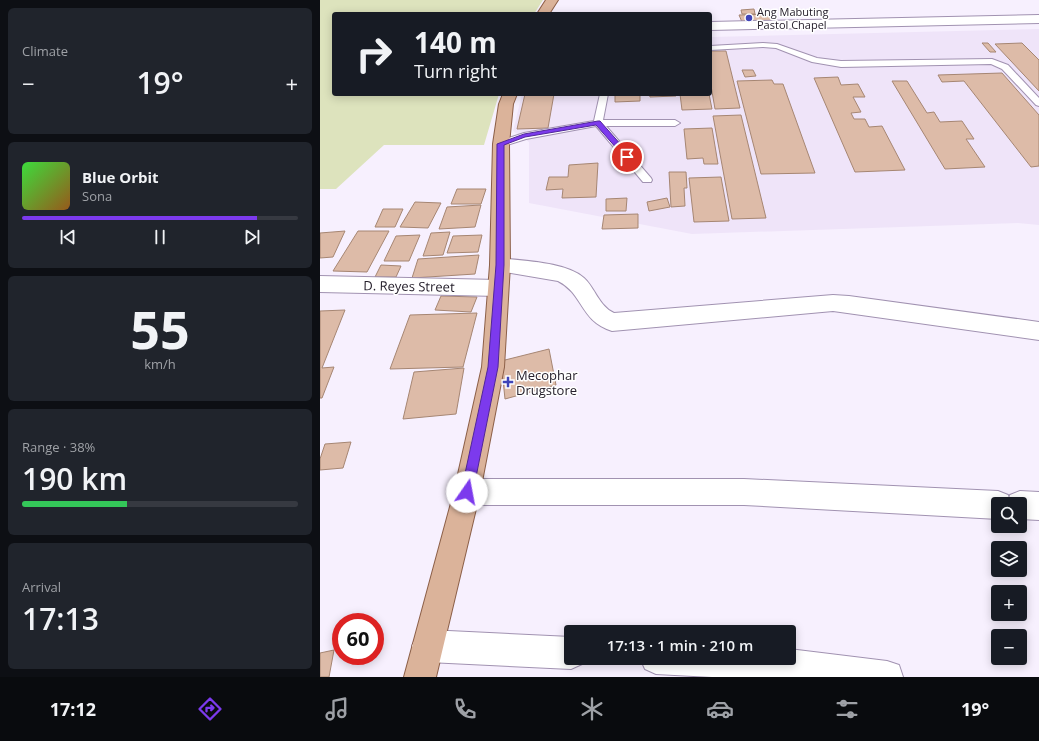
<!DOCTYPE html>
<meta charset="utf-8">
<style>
body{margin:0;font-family:"Open Sans",sans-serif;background:#20242c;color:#f1f3f6;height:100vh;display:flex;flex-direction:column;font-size:15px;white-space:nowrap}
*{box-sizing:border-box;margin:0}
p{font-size:13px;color:#9ea1a6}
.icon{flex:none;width:22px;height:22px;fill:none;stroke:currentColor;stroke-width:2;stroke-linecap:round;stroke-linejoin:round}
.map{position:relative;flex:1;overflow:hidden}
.drawer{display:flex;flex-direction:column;gap:8px;padding:8px;background:#0d0f14;width:320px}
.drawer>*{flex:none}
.top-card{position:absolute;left:12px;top:12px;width:380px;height:84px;border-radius:4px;box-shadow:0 2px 10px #0003;background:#171b24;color:#f1f3f6;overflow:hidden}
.tools{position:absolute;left:671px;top:497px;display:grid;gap:8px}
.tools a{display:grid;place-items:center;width:36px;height:36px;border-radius:4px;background:#171b24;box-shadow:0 2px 10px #0003;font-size:20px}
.speed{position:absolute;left:12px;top:613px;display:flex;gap:8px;font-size:20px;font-weight:700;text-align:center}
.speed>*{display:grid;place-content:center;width:52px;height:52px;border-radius:50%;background:#171b24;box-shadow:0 2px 10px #0003;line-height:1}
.speed .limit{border:6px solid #d22;background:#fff;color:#111}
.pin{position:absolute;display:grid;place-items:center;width:34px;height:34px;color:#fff;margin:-17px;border:2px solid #fff;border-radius:50%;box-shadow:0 1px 4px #0007}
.me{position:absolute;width:44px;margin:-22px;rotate:12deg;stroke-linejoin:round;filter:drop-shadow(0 0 3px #0008)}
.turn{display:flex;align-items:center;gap:14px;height:84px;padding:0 16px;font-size:18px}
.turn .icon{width:52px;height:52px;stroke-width:2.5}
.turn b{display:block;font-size:28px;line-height:34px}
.big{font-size:30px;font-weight:600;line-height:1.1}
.drawer .widget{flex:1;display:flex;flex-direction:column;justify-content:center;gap:6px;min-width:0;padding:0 14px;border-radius:6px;background:#20242c}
.drawer .dial{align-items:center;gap:0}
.dial b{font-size:52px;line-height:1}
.song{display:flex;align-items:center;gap:12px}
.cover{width:48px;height:48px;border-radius:6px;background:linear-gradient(135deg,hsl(120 70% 55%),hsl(30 70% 35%))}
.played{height:4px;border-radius:2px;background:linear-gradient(90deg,#7c3aed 85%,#363941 85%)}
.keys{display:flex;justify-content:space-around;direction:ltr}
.heat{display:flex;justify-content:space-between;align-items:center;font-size:22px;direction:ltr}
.charge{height:6px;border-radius:3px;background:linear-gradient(90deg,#34c759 38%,#363941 0)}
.trip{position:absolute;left:244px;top:625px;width:232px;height:40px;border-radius:4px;background:#171b24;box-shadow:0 2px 10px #0003;font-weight:600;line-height:40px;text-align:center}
.menu{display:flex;height:64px;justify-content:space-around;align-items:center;background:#090b0e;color:#9ea1a6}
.menu .icon{width:28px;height:28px}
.menu .on{color:#7c3aed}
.menu b{font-size:18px;color:#f1f3f6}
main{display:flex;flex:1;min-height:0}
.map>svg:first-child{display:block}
.industrial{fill:#efe4f9}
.green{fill:#dde3bd}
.building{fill:#ddbba8;stroke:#a68673}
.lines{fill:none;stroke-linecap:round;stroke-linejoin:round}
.lane-casing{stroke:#a192b1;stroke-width:2}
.street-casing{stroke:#a192b1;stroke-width:2}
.primary-casing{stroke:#8c5f48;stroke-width:2}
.lane{fill:#fff;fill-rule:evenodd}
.street{fill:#fff;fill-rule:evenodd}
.primary{fill:#dbb39a;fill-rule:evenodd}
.route{fill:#7c3aed;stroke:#51269a}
.poi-dot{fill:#3f44b8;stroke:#fff;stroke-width:1.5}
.labels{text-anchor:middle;stroke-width:3;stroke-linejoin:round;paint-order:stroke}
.far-poi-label{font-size:11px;fill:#26202c;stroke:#fff;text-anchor:start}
.street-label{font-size:13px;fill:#26202c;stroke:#fff}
.poi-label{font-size:13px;fill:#26202c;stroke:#fff;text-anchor:start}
</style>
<main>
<section class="drawer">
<div class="widget"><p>Climate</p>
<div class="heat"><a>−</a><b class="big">19°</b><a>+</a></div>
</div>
<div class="widget">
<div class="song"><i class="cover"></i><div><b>Blue Orbit</b><p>Sona</p></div></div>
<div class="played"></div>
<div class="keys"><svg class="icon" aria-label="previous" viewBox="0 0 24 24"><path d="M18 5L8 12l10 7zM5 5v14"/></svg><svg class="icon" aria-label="pause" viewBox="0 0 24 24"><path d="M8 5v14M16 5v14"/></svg><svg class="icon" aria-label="next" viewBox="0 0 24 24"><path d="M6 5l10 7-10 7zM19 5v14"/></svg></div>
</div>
<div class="widget dial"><b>55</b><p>km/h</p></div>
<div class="widget"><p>Range · 38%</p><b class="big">190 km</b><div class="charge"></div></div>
<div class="widget"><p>Arrival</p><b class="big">17:13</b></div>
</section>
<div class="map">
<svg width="719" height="677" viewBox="0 0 719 677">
<rect width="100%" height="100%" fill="#f7f0fe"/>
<path class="industrial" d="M719 29V225L698 223 372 234 209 203V142L193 131 202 94H390V37Z"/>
<path class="green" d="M0 0H223L214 14H14V94H179L164 145H64L16 189H0Z"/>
<path class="building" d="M434 9 435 14H422L421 10Z
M450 14 452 21 422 22 419 15Z
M662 43H668L676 52H670Z
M702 43 719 60V91L675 44Z
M390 51H406L420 108 395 109 390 80Z
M422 70H433L436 76 425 77Z
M682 73 719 115V166L711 167 644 81 622 82 618 75Z
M518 77 521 85 538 84 545 97H533L541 112 531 113 534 119H545L549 127 562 126 585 170 535 172 494 78Z
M452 80 454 84H463L495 173 441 174 417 81Z
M572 81H587L607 113 614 112 620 122 642 121 654 139H646L665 167 625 169Z
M205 94H234L228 128 197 129Z
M295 94H320V101L295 102Z
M329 94H356V96L330 97Z
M360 94H389L392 109 362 110Z
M421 115 446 218 412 219 393 116Z
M392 128 398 164H384L383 158 367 159 364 129Z
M278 163 276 197 242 198 243 189 226 190 229 177H248L249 165Z
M349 172H366L367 188H364L365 206 351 207Z
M401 177 409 221 374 222 369 178Z
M137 189H166L161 204H131Z
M307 198 306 211H286V199Z
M347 198 350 207 329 211 327 202Z
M95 202 121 203 108 228 80 227Z
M161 205 155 227 119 229 127 207Z
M63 209H83L75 227H55Z
M318 214V228L282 229 284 215Z
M25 231 13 257 0 258V233Z
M38 231H69L47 272 13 271Z
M130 232 123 255 103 256 111 233Z
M100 235 89 261H64L76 236Z
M162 235 158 252 127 253 133 236Z
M159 255 155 274 92 278 98 259Z
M61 265 81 266 76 277H55Z
M121 296 157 297 151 312 115 310Z
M25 310 2 368 14 367 2 398H0V311Z
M157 313 143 367 70 369 90 315Z
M229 349 236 385 185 399 181 361Z
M144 368 136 414 83 419 94 372Z
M31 442 23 468 0 470V459L5 444Z
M14 650 9 677H0V653Z"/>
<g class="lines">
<g class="lane-casing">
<path id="lane" d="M443 43 457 44 497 58 521 61 672 59 688 65 719 98V106L716 105 682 69 671 64 521 67 492 62 456 48 443 47 390 50V46Z
M280 94H288L283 120H355L360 123 355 126H286L331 178 332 180 331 182H323L276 126 206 139 181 147 176 144 177 142 204 133 274 121Z"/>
</g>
<g class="street-casing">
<path id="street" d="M719 15V23L390 30V22Z
M180 258C203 261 247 262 264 278 275 288 279 306 294 313L513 295 529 296 719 322V340L513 311 292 331C259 320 264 294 238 281L173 270 170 265 173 260Z
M0 276 178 280 185 282 188 288 185 294 178 296 0 292Z
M147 479H424L678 491 688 495 689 499 690 495 700 491 719 492V520L700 519V504H678V519L424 505H147L137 502 134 492 137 482Z
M108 630 251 637V658H265L262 664 251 669 108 662 97 657 92 646 97 635Z
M469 649 567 661 579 665 583 677H392L336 674 325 669 320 658H469Z"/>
</g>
<g class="primary-casing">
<path id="primary" d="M226 0H238L229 14H217Z
M183 94H197L193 104 189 144 190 265 184 367 160 492 116 677H84L134 492 162 367 170 265 173 144 179 104Z"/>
</g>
<use href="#lane" class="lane"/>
<use href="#street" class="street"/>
<use href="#primary" class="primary"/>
</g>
<path class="route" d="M278 121H280L310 155V158H305L276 125 205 137 184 145V265L178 367 153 492 151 496 147 498 143 496 141 492 168 367 176 265 177 144 204 134Z"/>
<g class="poi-dot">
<circle cx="429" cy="18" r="4"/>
<path d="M186 376h4v4h4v4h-4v4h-4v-4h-4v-4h4z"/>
</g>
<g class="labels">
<g class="far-poi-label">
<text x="437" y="16">Ang Mabuting<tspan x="437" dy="13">Pastol Chapel</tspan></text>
</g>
<g class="street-label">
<text transform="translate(89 286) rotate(1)" y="5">D. Reyes Street</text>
</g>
<g class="poi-label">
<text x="196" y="380">Mecophar<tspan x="196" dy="15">Drugstore</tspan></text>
</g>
</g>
</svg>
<div class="tools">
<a><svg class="icon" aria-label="search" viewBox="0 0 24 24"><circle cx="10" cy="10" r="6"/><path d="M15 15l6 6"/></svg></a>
<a><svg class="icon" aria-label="layers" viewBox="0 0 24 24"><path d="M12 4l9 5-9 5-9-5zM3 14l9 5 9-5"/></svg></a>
<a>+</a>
<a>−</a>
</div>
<div class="speed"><div class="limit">60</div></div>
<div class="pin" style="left:307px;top:157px;background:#d93025"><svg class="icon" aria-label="arrive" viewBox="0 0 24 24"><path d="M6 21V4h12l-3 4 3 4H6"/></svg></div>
<svg class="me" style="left:147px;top:492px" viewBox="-20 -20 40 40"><circle r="19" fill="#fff"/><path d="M0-13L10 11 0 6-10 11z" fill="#7c3aed"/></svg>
<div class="trip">17:13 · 1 min · 210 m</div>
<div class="top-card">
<div class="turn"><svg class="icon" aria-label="right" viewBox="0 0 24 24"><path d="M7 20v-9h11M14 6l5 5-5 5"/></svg><div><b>140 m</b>Turn right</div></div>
</div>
</div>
</main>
<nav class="menu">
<b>17:12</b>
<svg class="icon on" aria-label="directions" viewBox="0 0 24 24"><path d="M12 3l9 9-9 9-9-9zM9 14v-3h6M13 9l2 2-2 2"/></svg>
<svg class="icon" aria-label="music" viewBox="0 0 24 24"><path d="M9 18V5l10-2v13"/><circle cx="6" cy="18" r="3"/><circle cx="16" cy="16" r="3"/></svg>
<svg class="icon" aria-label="phone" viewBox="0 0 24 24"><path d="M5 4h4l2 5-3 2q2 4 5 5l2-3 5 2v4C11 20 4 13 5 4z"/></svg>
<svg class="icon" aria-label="climate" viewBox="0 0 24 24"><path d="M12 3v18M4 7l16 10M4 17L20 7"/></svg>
<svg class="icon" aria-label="car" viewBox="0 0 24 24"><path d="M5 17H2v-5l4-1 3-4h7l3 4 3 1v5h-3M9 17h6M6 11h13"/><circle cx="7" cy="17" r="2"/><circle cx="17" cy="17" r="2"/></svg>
<svg class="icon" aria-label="filters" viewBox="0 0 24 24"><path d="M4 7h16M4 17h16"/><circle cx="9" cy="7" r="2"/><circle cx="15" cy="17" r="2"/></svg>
<b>19°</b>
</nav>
